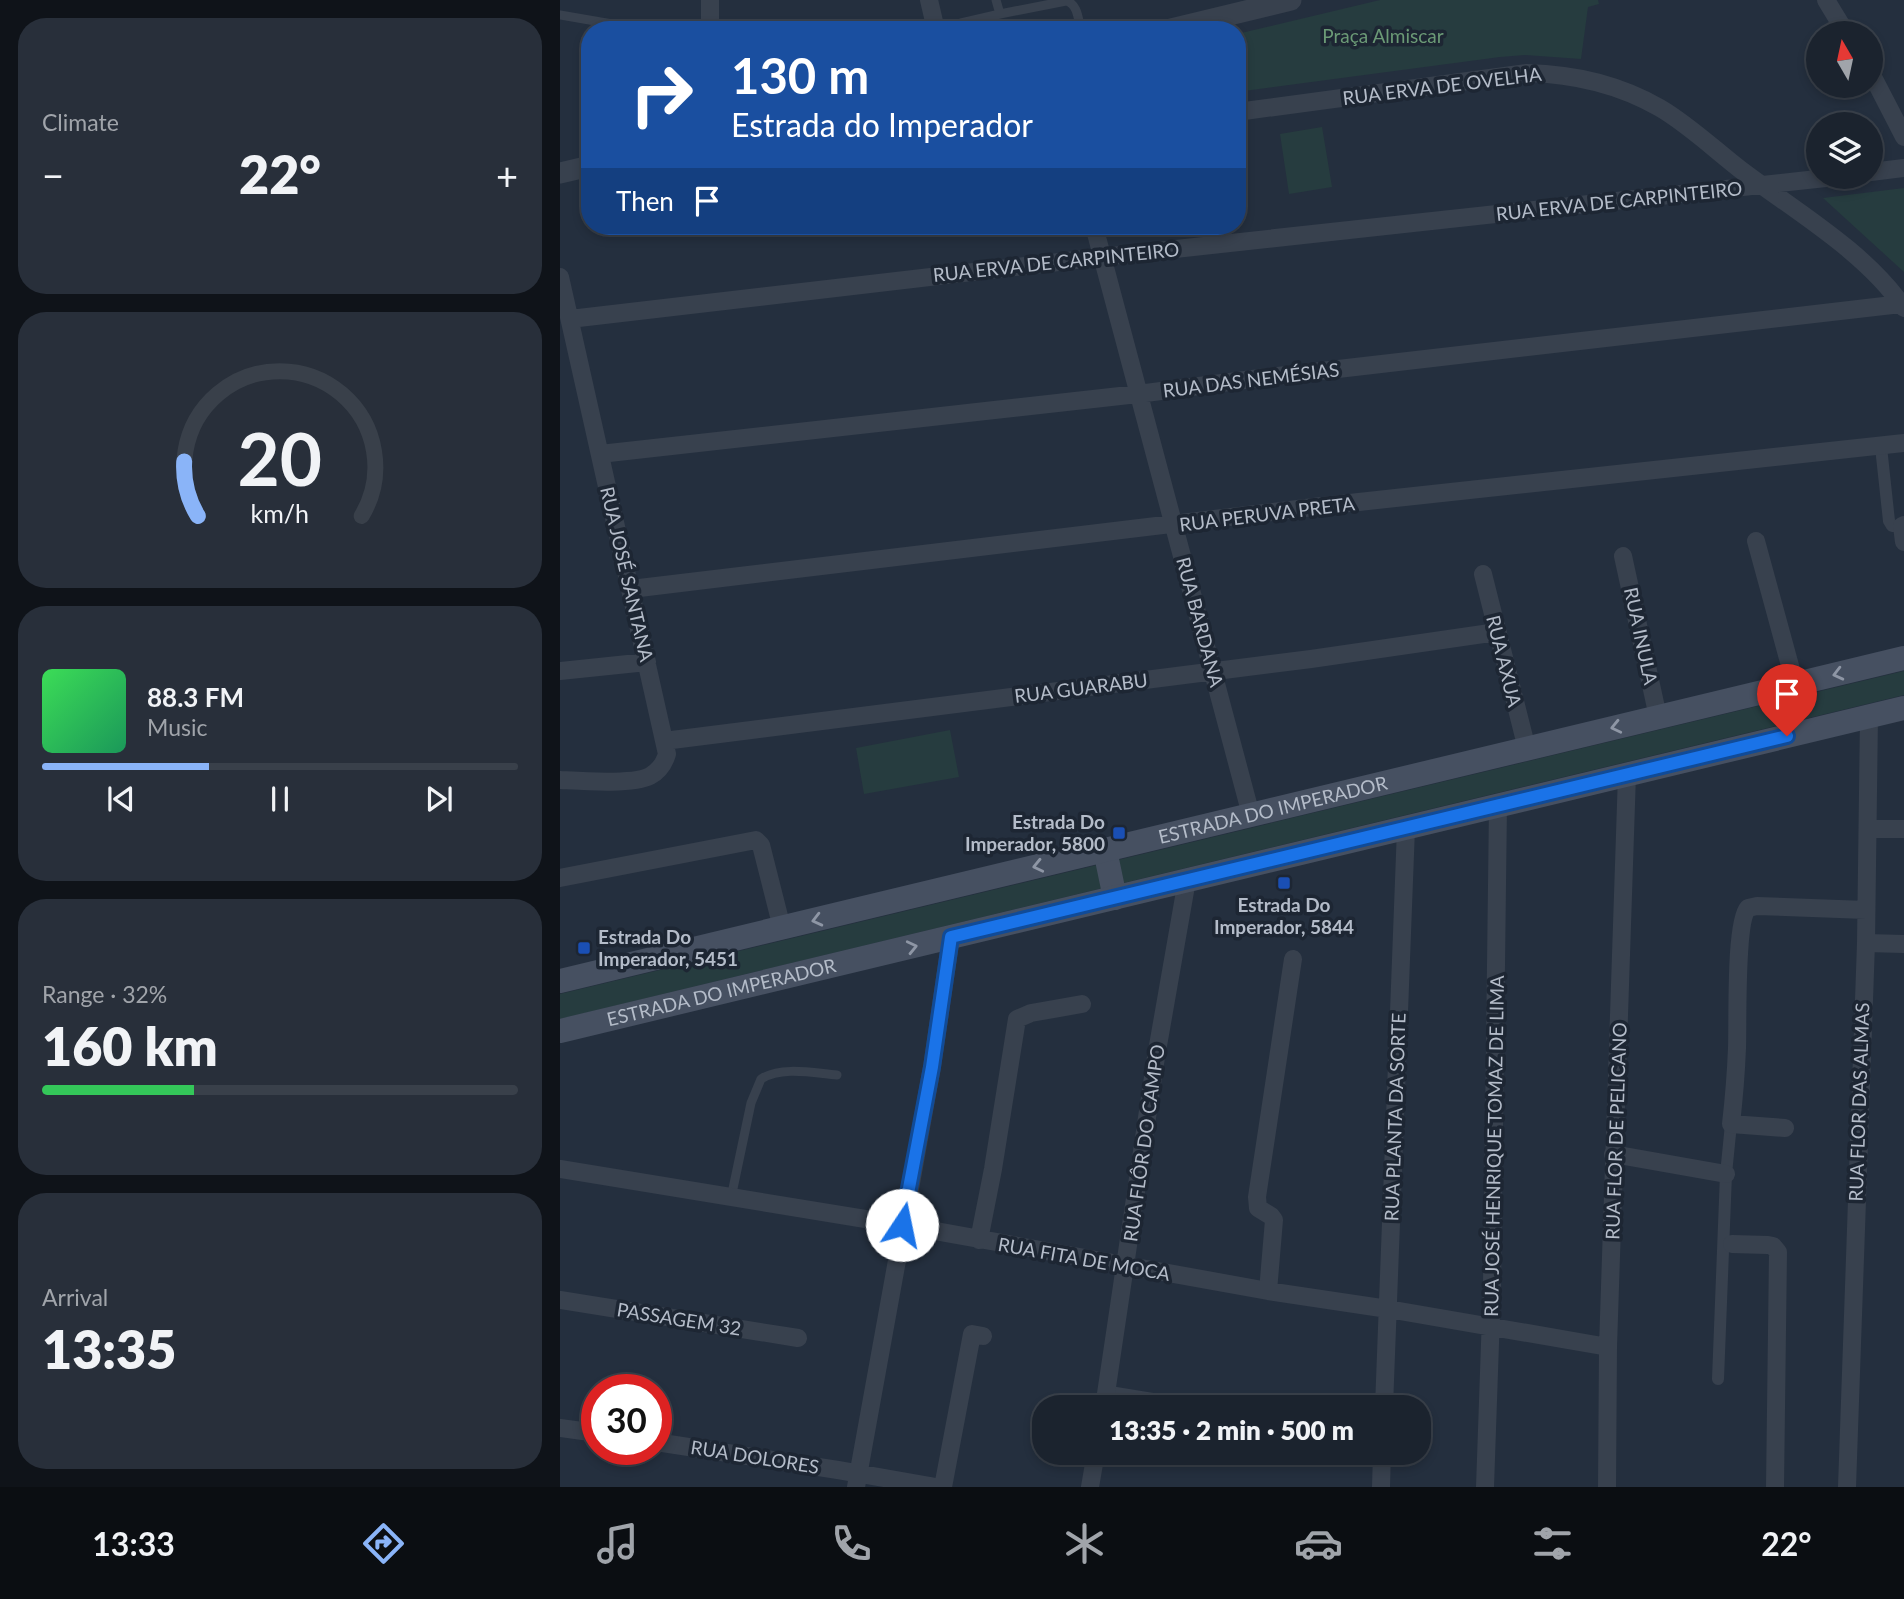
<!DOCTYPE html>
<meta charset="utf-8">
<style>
body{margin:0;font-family:Lato,sans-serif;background:#282f3a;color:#f1f3f6;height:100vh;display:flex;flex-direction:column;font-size:26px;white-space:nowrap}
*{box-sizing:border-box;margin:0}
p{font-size:23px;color:#a0a4aa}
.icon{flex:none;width:38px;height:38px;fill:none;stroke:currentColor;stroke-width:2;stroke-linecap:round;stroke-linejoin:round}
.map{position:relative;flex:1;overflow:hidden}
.details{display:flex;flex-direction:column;gap:18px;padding:18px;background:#0f1319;width:560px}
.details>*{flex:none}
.banner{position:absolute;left:21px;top:21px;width:665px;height:214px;border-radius:28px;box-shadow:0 4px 10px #0003,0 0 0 2px #39404a;background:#1a4fa0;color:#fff;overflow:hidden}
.needle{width:46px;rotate:351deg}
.fabs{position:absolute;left:1246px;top:21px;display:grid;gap:14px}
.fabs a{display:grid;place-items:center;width:77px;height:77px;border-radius:50%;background:#1b232e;box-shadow:0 4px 10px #0003,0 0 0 2px #39404a;font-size:35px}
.speed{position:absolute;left:21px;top:1374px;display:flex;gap:14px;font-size:35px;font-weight:700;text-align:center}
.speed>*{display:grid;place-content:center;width:91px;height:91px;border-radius:50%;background:#1b232e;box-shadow:0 4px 10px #0003,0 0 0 2px #39404a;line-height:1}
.speed .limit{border:10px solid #d22;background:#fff;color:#111}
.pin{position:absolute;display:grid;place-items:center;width:60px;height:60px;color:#fff;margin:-72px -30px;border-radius:50% 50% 50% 0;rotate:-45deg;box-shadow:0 0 7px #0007}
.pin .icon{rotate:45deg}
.me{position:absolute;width:77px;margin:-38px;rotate:11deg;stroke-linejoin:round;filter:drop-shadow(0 0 5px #0008)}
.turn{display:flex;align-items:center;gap:24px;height:147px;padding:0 35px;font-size:32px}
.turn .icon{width:91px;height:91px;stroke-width:2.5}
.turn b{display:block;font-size:49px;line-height:60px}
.then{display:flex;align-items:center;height:66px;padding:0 35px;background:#0003;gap:14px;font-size:26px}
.big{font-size:52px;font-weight:800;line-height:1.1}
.details .widget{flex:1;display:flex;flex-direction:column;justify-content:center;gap:10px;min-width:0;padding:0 24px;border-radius:28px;background:#282f3a}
.details .dial{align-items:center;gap:0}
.dial svg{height:182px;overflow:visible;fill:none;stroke:#39404a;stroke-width:7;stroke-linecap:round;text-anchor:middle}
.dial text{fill:#f1f3f6;stroke:none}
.song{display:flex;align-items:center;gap:21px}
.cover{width:84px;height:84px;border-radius:10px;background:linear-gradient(135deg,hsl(130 70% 55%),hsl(150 70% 35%))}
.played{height:7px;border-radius:4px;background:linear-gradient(90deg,#8ab4f8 35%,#39404a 35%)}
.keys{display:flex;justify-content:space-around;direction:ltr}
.heat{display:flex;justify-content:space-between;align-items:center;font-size:38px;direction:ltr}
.charge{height:10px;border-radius:5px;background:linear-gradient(90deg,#34c759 32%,#39404a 0)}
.trip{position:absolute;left:472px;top:1395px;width:399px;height:70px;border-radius:28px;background:#1b232e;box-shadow:0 4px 10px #0003,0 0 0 2px #39404a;font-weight:800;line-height:70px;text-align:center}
.tab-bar{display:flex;height:112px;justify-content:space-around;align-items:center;background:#0b0e12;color:#a0a4aa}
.tab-bar .icon{width:49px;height:49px}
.tab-bar .on{color:#8ab4f8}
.tab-bar b{font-size:32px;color:#f1f3f6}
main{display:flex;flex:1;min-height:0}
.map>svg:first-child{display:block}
.green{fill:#263c3f}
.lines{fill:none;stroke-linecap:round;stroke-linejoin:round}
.service{stroke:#38414e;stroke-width:9}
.pedestrian{stroke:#38414e;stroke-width:12}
.minor{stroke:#38414e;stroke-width:18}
.tertiary{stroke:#38414e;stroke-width:21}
.secondary{stroke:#465061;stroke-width:24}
.oneway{stroke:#8e96a5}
.route-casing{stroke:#114b97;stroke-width:18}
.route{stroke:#1a73e8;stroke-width:12}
.transit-dot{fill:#1a4fb4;stroke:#1d2633;stroke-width:2.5}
.labels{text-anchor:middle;stroke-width:7;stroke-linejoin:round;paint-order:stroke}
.park-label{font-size:19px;fill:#6b9a76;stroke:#1d2633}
.street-label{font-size:19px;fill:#b4bcc9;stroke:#1d2633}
.poi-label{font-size:19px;font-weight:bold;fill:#b4bcc9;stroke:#1d2633;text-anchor:end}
</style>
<main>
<section class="details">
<div class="widget"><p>Climate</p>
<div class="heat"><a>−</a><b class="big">22°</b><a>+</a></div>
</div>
<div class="widget dial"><svg viewBox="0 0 100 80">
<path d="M14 69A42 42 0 1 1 86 69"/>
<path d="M14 69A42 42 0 0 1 8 45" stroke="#8ab4f8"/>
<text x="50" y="56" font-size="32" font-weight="700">20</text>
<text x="50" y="72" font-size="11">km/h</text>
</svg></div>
<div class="widget">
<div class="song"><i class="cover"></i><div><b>88.3 FM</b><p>Music</p></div></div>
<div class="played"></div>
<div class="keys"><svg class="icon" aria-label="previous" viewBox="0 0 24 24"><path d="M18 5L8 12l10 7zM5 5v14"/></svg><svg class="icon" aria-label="pause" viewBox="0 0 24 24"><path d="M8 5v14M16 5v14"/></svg><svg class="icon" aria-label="next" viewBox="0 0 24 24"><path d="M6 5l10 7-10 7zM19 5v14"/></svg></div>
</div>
<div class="widget"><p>Range · 32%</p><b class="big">160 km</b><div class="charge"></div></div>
<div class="widget"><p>Arrival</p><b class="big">13:35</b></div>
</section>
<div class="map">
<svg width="1344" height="1487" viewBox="0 0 1344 1487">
<rect width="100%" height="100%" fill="#242f3e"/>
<path class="green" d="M820 0H1038L1039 4 1028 7 1021 59 965 55 940 57 677 92V34Z
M762 127 772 187 729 194 720 134Z
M1344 188V272L1263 198Z
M1344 671V695L0 1019V994Z
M390 730 399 777 304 794 296 748Z"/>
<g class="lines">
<path class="service" d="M436 0 440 14 506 1C518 4 518 19 521 30
M0 15 87 30
M401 23 440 14
M171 1198 191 1103 201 1079C222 1066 253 1073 277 1075
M547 1390 651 1407"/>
<path class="pedestrian" d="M1321 447 1329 521 1332 526H1342
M1158 1379 1166 1174 1171 1124"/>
<path class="minor" d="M150 0V30
M369 0 376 30
M1266 0 1286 33
M1311 73 1344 137
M677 112 967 73C1013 74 1060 85 1100 108 1129 125 1155 150 1181 170 1235 211 1306 252 1344 308
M1311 172 1344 168
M534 226 691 815
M0 277 107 754C104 764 99 771 90 776 73 785 20 781 0 780
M10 319 542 257 1275 177
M40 454 578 394 700 378 1341 304
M1344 525 1342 526 1344 542
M1196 541 1235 684
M1063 556 1098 717
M923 574 967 749
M71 589 762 506 1344 443
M0 671 87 662
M104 741 751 659 937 632
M1308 829H1344
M0 878 196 840 201 845 222 928
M1306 943 1344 944
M1225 1128 1171 1124C1174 1098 1176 1073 1177 1048 1178 1022 1175 922 1188 908L1197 906 1306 910
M1053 1154 1166 1174
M0 1169 342 1225 708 1291 828 1309 1048 1347
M419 1240 433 1169 457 1019 471 1013 522 1004
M1172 1244 1208 1245 1213 1246 1218 1252 1215 1487
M708 1291 714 1220 711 1216 698 1208 697 1197 733 959
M0 1300 238 1338
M544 1407 596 1057 627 880
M824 1407 846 828
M0 1428 37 1433
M96 1442 278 1470 376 1487
M296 1487 372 1067 391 937
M383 1487 412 1334 423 1336
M530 1487 536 1452
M821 1487 822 1452
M925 1487 932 1286 938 805
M1047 1487 1048 1347 1067 774
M1287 1487 1306 943 1309 716"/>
<path class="tertiary" d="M607 30 731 0
M0 173 30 166"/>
<g class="secondary">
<path d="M545 850 555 898"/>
<path id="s1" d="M0 981 1344 658"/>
<path id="s2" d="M0 1031 1344 708"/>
</g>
</g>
<defs><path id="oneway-chevron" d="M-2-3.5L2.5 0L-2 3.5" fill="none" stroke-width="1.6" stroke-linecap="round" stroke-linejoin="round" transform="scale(1.75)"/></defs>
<g class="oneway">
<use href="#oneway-chevron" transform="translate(1278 674) rotate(166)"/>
<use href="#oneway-chevron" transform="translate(1056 727) rotate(167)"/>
<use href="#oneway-chevron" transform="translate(478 866) rotate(167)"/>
<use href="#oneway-chevron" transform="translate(257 920) rotate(166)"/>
<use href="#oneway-chevron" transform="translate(352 947) rotate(-13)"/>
</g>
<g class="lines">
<g class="route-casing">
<path id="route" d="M342 1225 372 1067 391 937 1227 736"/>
</g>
<use href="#route" class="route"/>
</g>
<g class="transit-dot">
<rect x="552" y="826" width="14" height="14" rx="3.5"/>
<rect x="717" y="876" width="14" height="14" rx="3.5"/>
<rect x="17" y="941" width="14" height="14" rx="3.5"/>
</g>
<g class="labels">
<g class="park-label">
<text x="823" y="43">Praça Almiscar</text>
</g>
<g class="street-label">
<text transform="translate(882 86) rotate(-7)" y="7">RUA ERVA DE OVELHA</text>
<text transform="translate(1059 201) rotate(-6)" y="7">RUA ERVA DE CARPINTEIRO</text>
<text transform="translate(496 262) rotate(-6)" y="7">RUA ERVA DE CARPINTEIRO</text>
<text transform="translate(691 380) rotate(-7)" y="7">RUA DAS NEMÉSIAS</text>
<text transform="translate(707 514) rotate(-7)" y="7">RUA PERUVA PRETA</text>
<text transform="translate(67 574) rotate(77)" y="7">RUA JOSÉ SANTANA</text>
<text transform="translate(640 622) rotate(75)" y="7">RUA BARDANA</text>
<text transform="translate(1081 636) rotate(78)" y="7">RUA INULA</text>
<text transform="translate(944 661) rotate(76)" y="7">RUA AXUA</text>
<text transform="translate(521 688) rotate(-7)" y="7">RUA GUARABU</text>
<text dy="7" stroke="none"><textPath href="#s1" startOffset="733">ESTRADA DO IMPERADOR</textPath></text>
<text dy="7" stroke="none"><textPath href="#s2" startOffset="166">ESTRADA DO IMPERADOR</textPath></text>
<text transform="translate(1299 1102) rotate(-88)" y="7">RUA FLOR DAS ALMAS</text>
<text transform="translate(835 1117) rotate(-88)" y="7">RUA PLANTA DA SORTE</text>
<text transform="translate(1056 1131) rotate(-88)" y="7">RUA FLOR DE PELICANO</text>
<text transform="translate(584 1143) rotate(-82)" y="7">RUA FLÔR DO CAMPO</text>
<text transform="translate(934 1146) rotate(-89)" y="7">RUA JOSÉ HENRIQUE TOMAZ DE LIMA</text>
<text transform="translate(524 1259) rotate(10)" y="7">RUA FITA DE MOCA</text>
<text transform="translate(119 1319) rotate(9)" y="7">PASSAGEM 32</text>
<text transform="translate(195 1457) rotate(9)" y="7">RUA DOLORES</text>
</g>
<g class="poi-label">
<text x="545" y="829">Estrada Do<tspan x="545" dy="22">Imperador, 5800</tspan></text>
<text x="724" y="912" text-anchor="middle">Estrada Do<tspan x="724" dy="22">Imperador, 5844</tspan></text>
<text x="38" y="944" text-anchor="start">Estrada Do<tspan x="38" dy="22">Imperador, 5451</tspan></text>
</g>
</g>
</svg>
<div class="fabs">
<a><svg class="needle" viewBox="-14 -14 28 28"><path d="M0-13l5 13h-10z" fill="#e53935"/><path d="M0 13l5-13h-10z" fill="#a0a4aa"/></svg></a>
<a><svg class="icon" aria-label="layers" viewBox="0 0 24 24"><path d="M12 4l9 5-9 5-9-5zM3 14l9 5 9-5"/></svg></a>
</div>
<div class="speed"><div class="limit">30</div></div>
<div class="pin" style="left:1227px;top:736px;background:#d93025"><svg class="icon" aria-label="arrive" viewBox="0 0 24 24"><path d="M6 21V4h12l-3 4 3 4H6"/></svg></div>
<svg class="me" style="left:342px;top:1225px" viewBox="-20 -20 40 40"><circle r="19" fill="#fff"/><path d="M0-13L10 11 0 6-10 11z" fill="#1a73e8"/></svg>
<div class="trip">13:35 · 2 min · 500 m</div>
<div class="banner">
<div class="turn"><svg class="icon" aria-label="right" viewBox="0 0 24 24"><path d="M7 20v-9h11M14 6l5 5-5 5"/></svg><div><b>130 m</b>Estrada do Imperador</div></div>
<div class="then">Then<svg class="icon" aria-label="arrive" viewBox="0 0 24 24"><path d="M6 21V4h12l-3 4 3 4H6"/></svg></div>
</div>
</div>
</main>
<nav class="tab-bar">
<b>13:33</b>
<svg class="icon on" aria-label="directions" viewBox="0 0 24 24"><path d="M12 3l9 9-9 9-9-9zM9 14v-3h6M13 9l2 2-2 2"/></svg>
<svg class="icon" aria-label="music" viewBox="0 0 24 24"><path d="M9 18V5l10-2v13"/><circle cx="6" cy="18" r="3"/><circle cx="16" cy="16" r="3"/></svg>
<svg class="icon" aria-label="phone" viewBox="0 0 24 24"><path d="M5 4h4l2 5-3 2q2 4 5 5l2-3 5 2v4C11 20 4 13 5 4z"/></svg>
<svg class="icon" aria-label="climate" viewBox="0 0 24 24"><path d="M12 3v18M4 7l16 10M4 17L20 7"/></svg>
<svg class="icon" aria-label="car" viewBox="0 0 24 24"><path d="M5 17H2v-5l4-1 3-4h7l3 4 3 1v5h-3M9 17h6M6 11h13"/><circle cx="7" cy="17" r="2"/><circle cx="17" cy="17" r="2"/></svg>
<svg class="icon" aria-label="filters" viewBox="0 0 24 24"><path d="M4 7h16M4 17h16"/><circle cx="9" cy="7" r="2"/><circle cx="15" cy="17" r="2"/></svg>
<b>22°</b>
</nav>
